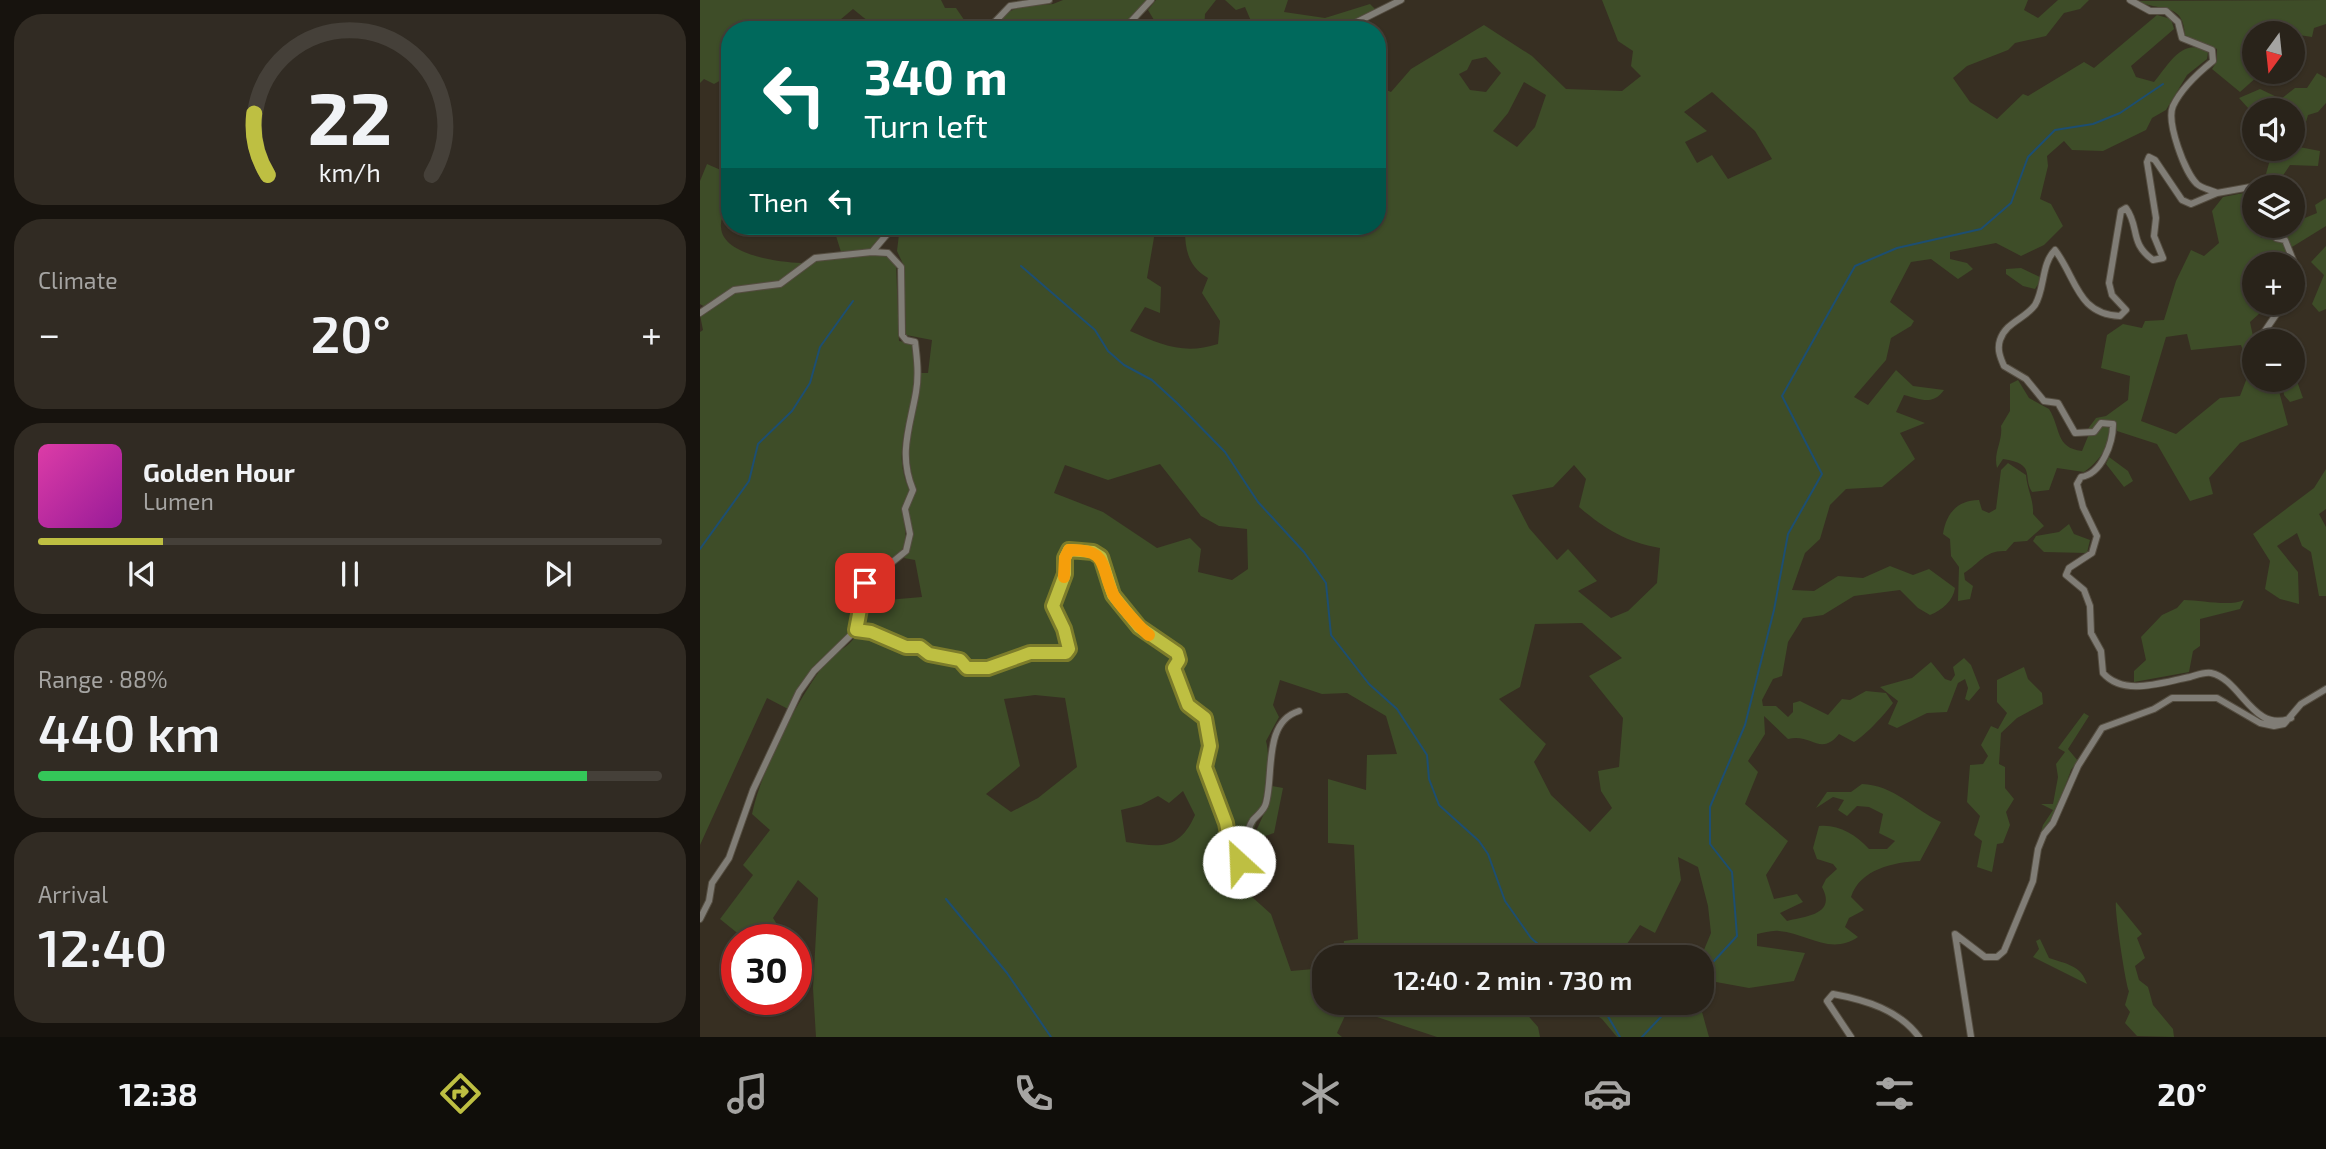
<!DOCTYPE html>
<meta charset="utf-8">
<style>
body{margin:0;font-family:"Exo 2",sans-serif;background:#312b23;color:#f1f3f6;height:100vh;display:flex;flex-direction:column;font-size:26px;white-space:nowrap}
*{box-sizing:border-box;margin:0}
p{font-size:23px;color:#a5a4a2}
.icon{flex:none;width:38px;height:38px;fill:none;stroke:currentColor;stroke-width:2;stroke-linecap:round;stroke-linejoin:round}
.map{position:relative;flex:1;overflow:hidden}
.panel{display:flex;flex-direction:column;gap:14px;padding:14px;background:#17130e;width:700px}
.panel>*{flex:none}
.banner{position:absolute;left:21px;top:21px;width:665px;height:214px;border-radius:28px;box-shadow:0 2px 5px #0004,0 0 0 2px #454039;background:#00695c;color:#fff;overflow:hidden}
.needle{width:46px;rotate:195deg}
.fabs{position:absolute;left:1542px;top:21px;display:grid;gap:14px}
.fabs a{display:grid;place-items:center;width:63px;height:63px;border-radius:50%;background:#29231a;box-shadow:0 2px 5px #0004,0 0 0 2px #454039;font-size:35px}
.speed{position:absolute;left:21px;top:924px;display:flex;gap:14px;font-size:35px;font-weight:700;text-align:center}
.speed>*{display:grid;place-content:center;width:91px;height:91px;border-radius:50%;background:#29231a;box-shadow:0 2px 5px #0004,0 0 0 2px #454039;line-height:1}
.speed .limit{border:10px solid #d22;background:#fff;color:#111}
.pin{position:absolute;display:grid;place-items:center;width:60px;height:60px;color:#fff;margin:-30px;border-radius:14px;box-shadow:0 4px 10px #0006}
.me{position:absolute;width:77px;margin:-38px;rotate:335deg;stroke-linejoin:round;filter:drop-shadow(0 0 5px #0008)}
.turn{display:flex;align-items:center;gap:24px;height:147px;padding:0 28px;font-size:32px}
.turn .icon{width:91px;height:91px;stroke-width:2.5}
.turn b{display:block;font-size:49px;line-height:60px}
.then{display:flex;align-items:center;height:66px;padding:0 28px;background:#0003;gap:14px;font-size:26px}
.big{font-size:52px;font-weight:600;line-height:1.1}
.panel .widget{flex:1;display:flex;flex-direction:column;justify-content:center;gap:10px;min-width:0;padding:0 24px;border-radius:28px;background:#312b23}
.panel .dial{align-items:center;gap:0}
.dial svg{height:182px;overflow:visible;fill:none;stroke:#454039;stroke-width:7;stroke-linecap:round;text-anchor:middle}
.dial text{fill:#f1f3f6;stroke:none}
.song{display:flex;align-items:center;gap:21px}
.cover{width:84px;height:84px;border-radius:10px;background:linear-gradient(135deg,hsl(320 70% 55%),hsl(300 70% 35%))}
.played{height:7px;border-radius:4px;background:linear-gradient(90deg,#bebf42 20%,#454039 20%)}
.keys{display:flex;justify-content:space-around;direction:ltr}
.heat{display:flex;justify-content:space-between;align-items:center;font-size:38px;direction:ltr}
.charge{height:10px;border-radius:5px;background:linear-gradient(90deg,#34c759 88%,#454039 0)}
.trip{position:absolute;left:612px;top:945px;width:402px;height:70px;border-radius:28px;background:#29231a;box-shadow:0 2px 5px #0004,0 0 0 2px #454039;font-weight:600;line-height:70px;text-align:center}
.menu{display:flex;height:112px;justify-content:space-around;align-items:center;background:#100e0a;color:#a5a4a2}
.menu .icon{width:49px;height:49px}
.menu .selected{color:#bebf42}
.menu b{font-size:32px;color:#f1f3f6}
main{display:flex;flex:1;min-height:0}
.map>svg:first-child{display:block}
.green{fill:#3e4d28;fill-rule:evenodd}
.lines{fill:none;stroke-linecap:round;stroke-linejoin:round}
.stream{stroke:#1d4e71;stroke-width:2}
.minor-casing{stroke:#544d40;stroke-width:8}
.minor{stroke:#807d76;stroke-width:6}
.route-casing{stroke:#7c7c2b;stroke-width:18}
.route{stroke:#bebf42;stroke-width:12}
.slow{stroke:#f59e0b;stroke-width:12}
</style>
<main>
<section class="panel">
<div class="widget dial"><svg viewBox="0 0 100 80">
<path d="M14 69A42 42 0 1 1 86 69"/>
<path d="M14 69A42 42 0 0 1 8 42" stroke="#bebf42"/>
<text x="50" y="56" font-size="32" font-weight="700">22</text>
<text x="50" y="72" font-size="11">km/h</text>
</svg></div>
<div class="widget"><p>Climate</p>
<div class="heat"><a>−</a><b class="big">20°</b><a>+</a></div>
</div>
<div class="widget">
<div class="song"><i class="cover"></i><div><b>Golden Hour</b><p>Lumen</p></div></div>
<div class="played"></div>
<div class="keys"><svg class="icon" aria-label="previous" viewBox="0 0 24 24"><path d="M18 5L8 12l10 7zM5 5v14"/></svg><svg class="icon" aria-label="pause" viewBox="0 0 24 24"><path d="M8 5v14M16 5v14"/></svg><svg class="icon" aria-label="next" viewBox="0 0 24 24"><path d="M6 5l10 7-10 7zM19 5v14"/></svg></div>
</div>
<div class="widget"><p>Range · 88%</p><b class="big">440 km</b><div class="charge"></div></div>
<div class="widget"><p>Arrival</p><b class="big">12:40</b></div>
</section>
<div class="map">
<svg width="1626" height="1037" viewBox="0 0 1626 1037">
<rect width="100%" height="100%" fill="#372f22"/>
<path class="green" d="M0 0H241L245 8H256L271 30H179L153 9 128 30H30V75L14 84 4 79 0 83Z
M363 0H449L421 30H300L298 23 306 13 322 6 353 4Z
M456 0H516L505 14 504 30H460L448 10Z
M525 0H588L584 12 625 18 670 4 675 9C626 39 604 29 551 21L545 7 536 10Z
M902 0H1328L1324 10 1338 18 1358 0H1389L1380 9 1364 13 1346 36 1315 43 1308 50 1267 66 1253 78 1270 102 1297 119 1323 94 1328 96 1384 62 1394 68 1457 15 1471 19 1474 29 1431 66 1436 77 1454 82C1469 64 1483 36 1508 52L1507 59 1487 75 1466 110 1452 118 1446 130 1403 151 1372 150 1364 141 1347 156 1348 166 1340 199 1351 204 1363 226 1344 245 1321 256 1296 243 1250 252V259L1267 263 1273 269 1258 279 1231 259 1211 262 1190 302 1214 321 1211 326 1191 338 1186 360 1154 397 1168 405 1196 370 1213 386 1244 390C1233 406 1220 399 1204 395L1196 412 1225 423 1200 433 1215 459 1182 487 1146 489 1130 505 1120 539 1105 553 1092 590 1114 591 1138 576 1163 578 1190 566 1213 575 1229 569 1255 588C1253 601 1242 610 1230 615L1218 608 1200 590 1154 596 1123 615 1103 618 1088 642 1082 676 1073 679 1062 700 1063 706H1076L1088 717 1093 712V703L1100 701 1128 715 1142 699 1150 700 1166 691 1186 693 1193 703C1186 713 1165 736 1154 742L1139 734C1120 757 1112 733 1088 739L1064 716 1065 734 1048 761 1058 772 1045 804 1088 841 1066 875 1074 899 1097 894 1103 902 1080 913 1087 921C1105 916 1137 915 1122 887L1126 879 1137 869 1133 864 1117 859 1113 848 1119 826C1138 824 1155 834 1169 849H1187L1195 841 1179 833 1183 814 1169 807 1157 806 1147 816 1138 810 1144 800 1133 797 1116 808 1127 792H1151L1162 784C1194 785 1213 809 1241 822L1220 861C1194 862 1160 869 1151 897L1164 910 1149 918 1145 927 1158 937C1130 956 1107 933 1079 931 1072 930 1064 933 1057 934V946L1105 953 1094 981 1049 988 1016 982 1002 1012 1009 1037H917L902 1019 877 1003H926L934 1011 957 1009 964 1003H1003L1001 957 1011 933 1008 906 998 867 978 857 981 880 955 933 940 925 918 957H642L644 941 658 939 654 845 628 843V779L666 790 667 755 697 754 686 716 647 693 622 694 580 680 573 705 579 717 566 741C574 771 557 840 535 862L527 848C536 813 513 797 507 766 504 750 507 732 507 716 484 699 477 679 477 650 466 641 452 636 441 626 418 604 411 573 391 549L368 548 362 557 363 574 351 607 367 647 365 650 327 651 287 666 267 665 159 628 164 602 222 597 215 560 204 558 212 541 206 510 214 490 206 437 219 391 221 373H228L232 340 206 335 204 266 197 251 200 226H386L398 237 408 226H456L447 278 461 287 460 313 445 307 430 331C462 345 484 355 518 344L520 321 502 293 508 278C489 267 485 251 485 230L474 226H677V86L691 92 711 69 784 25 832 56 866 89 922 91 941 76 931 66 933 51 918 41ZM786 57 801 73 786 92 770 90 759 74 767 70 772 60ZM824 82 846 95 835 127 817 147 793 131 808 113ZM1012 92 1055 131 1072 159 1028 179 1012 155 997 163 985 142 1007 131 984 112ZM460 464 501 516 519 526 547 529 548 569 532 580 498 572 501 549 490 538 457 548 403 512 354 493 365 465 408 480ZM874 465 886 479 879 507C905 529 926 542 960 548L957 583 928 611 911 618 878 591 897 581 868 549 857 560 829 528 812 495 853 487ZM882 623 922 658 889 676 923 718 919 767 898 771 901 791 912 808 890 832 851 795 834 762 846 744 799 699 820 687 835 624Z
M1626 0V24L1614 28 1612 37 1599 35V57L1593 59 1592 33H1554V72H1570L1566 76H1558L1540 92 1512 69 1517 61V49L1485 36C1484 1 1460 12 1437 1Z
M1617 73 1626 78V103L1618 112 1608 115 1599 147 1620 151 1618 166 1590 165 1576 186 1564 181 1573 149H1592V110L1549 109 1539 98 1560 89 1581 99 1595 88H1607Z
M7 164 30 174C30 183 31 193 30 202 28 210 20 216 21 227 22 256 83 263 105 263L78 282 34 288 5 307 0 304V181Z
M1554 191C1548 210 1555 221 1561 238L1570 237 1574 241 1583 242 1589 264H1554V303H1571L1550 322 1554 341V380H1576L1588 425 1540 443 1509 478 1513 494 1490 501 1457 444 1417 431 1415 422 1402 420 1392 430H1387L1396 418 1406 416 1428 400 1430 376 1401 368 1407 335 1423 324 1442 328 1445 321 1464 320 1476 281 1491 250 1504 256 1519 243 1512 211 1523 197ZM1487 334 1491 350 1541 345 1550 370 1540 396 1520 398 1476 434 1441 421 1466 337Z
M1626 198V226L1592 247 1586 237 1577 234 1576 230 1617 213 1615 205Z
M133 226H190L170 250 141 252Z
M1626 246V309L1619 312 1612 304 1624 275 1611 262Z
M173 255 188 257 196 263 199 341 213 343C214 354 217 366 216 376 212 417 190 451 210 491 191 537 232 545 165 572L154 630 111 671 88 709 67 698 0 845V332L3 330 0 315 34 292 79 285 94 278 117 260Z
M1321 268 1342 278 1335 289 1323 286 1306 274V269Z
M1593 370 1603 398 1590 402 1584 395 1582 380H1592Z
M1318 380 1329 398 1349 409C1361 428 1355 448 1382 451L1389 434 1402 425 1410 428C1411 445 1398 463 1384 472L1357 468 1349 490 1332 492C1322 476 1337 464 1303 459L1297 468C1293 452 1303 442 1301 426L1310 411V384Z
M1409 457 1428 471 1433 481 1424 487 1406 464Z
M1308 463 1326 475C1327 489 1334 500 1333 514L1344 526 1327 541 1314 542 1306 551C1285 550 1280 563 1264 573L1265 580 1273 586 1270 599 1258 601 1259 567 1251 556 1250 539 1243 534C1246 514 1257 500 1279 500L1282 510 1289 513 1296 509 1301 470Z
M1626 469V509L1619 514 1626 527V596H1619L1611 552 1602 546 1597 533 1577 546 1598 572 1599 604 1580 599 1565 589 1570 561 1553 534 1614 488Z
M1369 524 1374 534 1390 540 1387 553 1344 552 1333 541 1336 536 1359 532Z
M382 553 398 560C407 582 421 612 436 630 446 642 470 644 476 659L470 669 485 706 502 720 507 745 504 768 527 835 523 851 534 867 542 864C551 836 568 814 572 786L583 788 574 833 562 837 564 868 551 896 571 914 591 971 625 968V1003H651L637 1033 642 1037H116L113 988 118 898 98 880 73 918 87 940H46L20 919 53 875 43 865 70 830 52 814C62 767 97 701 125 663 135 651 149 648 156 635H170L199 646 221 650 229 658 258 662 265 670C290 673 307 662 330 657 343 655 357 656 369 655L373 648 366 625 356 609 370 554ZM335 695 365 698 377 767 338 798 311 812 286 794 320 766 304 699ZM483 791 495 815C479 851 460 847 426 842L421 810 441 805 458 796 469 803Z
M1484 600C1502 600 1529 607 1544 600L1540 609 1500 619V646L1493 651 1489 672 1434 682V671L1446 660 1441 637 1462 615 1477 608Z
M1264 658 1271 665 1280 688 1269 701 1265 699 1268 688 1265 679 1258 683 1247 712 1227 713 1197 728 1188 724 1198 701 1180 687 1212 678 1231 662 1245 679 1251 681 1255 675 1253 667Z
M1324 667 1328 679 1342 693 1343 704 1317 718 1301 733 1299 764 1305 767V788L1314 799 1306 812 1310 825 1303 843 1297 844 1292 872 1277 867 1282 841 1274 835 1280 816 1267 802 1270 765 1283 764 1288 756 1281 745 1291 726 1298 729 1307 713 1297 702V680Z
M1384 713 1389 716 1368 749 1378 761 1371 770 1353 820 1336 849 1343 825 1353 810 1341 804H1353L1358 777 1356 764 1365 752 1358 748Z
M1416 902 1442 934 1437 938 1445 958 1435 966 1439 980 1448 987 1453 1005 1473 1029 1474 1037 1437 1036 1425 1023 1430 1012 1425 1005 1429 991C1426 987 1414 908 1416 902Z
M1340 939 1349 958C1366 964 1381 965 1387 984L1333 957 1339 949 1336 941Z
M59 999H90V1000L81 1015 55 1014Z
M666 1003H817L838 1027 840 1037H737L674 1016V1009Z"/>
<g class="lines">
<path class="stream" d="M321 266 395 330 408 351 424 365 452 380 477 403 525 452 558 502 604 552 626 583 631 635 669 684 697 709 727 755 729 779 739 805 779 841 788 854 805 901 831 938 853 957
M0 549 49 481 58 444 92 411 110 383 120 347 153 301
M246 899 307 973 351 1037
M1003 973 1037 936 1032 872 1010 844V807L1045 725 1074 610 1088 534 1122 474 1082 396 1155 266 1197 248 1281 229 1311 203 1328 157 1355 130 1393 124 1420 113 1463 84
M883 1003 906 1013 920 1037
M942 1037 974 1003"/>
<g class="minor-casing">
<path id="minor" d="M1430 0 1450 11H1466L1478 22 1482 38 1512 50 1513 61C1498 73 1481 89 1473 106 1466 122 1485 173 1497 184 1501 188 1511 190 1517 193L1491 204 1482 200 1455 160 1449 157 1447 162 1456 218 1454 236 1463 258 1453 260C1429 243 1440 227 1426 208L1421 211 1409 283 1412 295 1426 310 1420 316C1377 314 1377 279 1355 250 1341 264 1345 289 1335 305 1325 319 1306 322 1300 340 1297 349 1300 357 1304 366L1326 379 1344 401 1358 403 1375 433 1394 432 1401 423 1413 424C1413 443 1402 474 1381 477L1377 484 1383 507 1397 536 1392 553 1369 568 1366 575 1384 590 1390 606 1391 633 1401 651 1403 673C1424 697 1463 682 1490 677 1497 675 1504 672 1511 673 1541 679 1553 734 1591 718
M287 30 310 6 349 0
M423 30 451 0
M641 30 701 0
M1517 193 1556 186 1572 187
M1570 226 1576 238 1585 240 1603 285 1592 296
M172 252 194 226
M0 313 34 290 80 284 115 258 172 252 188 253 201 267 202 335 206 340 215 342C217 358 219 375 216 392 210 427 198 454 213 490L205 509 210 534 206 551 190 564 167 573 156 630 114 671 99 692 53 790 29 858 12 883 9 901 0 919
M1558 341 1584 303
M156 630 171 632 206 647H220L229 654 260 660 267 668H288L329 653H366L369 649C366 635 352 613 353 602 355 593 362 586 364 577 366 567 364 560 369 550L392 552 401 557 413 595 439 627 477 653 479 659 474 668 488 705 505 718 510 746 505 767 526 823 528 834 525 849 534 864 539 862C543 850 546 830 553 820 558 814 564 811 566 803 574 774 563 722 599 711
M1151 1037 1127 1001 1133 994C1166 1000 1199 1010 1219 1037
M1271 1037 1255 934 1285 957H1297L1304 951 1333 881 1338 849 1344 834 1353 823 1378 766 1402 728 1454 709 1472 698H1517L1560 723 1574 726 1584 724 1601 704 1626 689"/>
</g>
<use href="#minor" class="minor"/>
</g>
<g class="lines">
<g class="route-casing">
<path id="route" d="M165 583 156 630 171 632 206 647H220L229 654 260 660 267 668H288L330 653H366L369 649 364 629 353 606 365 574V558L369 550 393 552 401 557 413 595 439 627 477 653 479 660 474 668 488 705 505 718 510 746 505 767 526 823 528 834 525 849 534 864 539 862"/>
</g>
<use href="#route" class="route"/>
<path class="slow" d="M364 577 365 558 369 550C409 549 400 566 413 594 416 601 442 630 449 635"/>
</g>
</svg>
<div class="fabs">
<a><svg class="needle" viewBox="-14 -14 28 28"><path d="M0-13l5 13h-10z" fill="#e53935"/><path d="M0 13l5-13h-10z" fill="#a5a4a2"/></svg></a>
<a><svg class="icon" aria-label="sound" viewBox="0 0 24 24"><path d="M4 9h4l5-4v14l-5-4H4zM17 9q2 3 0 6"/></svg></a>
<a><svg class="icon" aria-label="layers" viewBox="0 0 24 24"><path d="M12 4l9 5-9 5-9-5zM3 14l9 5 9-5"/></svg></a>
<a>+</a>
<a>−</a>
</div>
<div class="speed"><div class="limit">30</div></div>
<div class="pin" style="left:165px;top:583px;background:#d93025"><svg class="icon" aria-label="arrive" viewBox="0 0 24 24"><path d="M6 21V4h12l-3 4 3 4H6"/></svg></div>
<svg class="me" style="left:539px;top:862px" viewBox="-20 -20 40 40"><circle r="19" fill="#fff"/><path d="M0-13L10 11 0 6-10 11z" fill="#bebf42"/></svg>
<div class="trip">12:40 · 2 min · 730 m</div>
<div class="banner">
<div class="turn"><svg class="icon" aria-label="left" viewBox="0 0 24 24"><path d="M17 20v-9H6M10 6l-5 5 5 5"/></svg><div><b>340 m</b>Turn left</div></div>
<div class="then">Then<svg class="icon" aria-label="left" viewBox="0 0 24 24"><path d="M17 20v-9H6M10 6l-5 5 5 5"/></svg></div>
</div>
</div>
</main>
<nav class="menu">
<b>12:38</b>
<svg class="icon selected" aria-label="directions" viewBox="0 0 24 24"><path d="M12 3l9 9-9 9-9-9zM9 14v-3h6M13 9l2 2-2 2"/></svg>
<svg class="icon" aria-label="music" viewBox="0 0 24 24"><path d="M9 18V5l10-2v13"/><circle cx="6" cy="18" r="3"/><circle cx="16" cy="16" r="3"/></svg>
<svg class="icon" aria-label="phone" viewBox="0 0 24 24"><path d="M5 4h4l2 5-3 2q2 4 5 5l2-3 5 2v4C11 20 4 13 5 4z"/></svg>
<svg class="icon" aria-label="climate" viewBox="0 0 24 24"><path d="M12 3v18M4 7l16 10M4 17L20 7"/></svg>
<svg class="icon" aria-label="car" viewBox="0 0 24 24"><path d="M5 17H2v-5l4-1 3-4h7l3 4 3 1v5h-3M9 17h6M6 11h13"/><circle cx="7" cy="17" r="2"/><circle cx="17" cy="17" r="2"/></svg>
<svg class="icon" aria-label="filters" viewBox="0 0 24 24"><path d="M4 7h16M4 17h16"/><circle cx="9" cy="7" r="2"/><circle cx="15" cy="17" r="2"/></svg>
<b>20°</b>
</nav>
